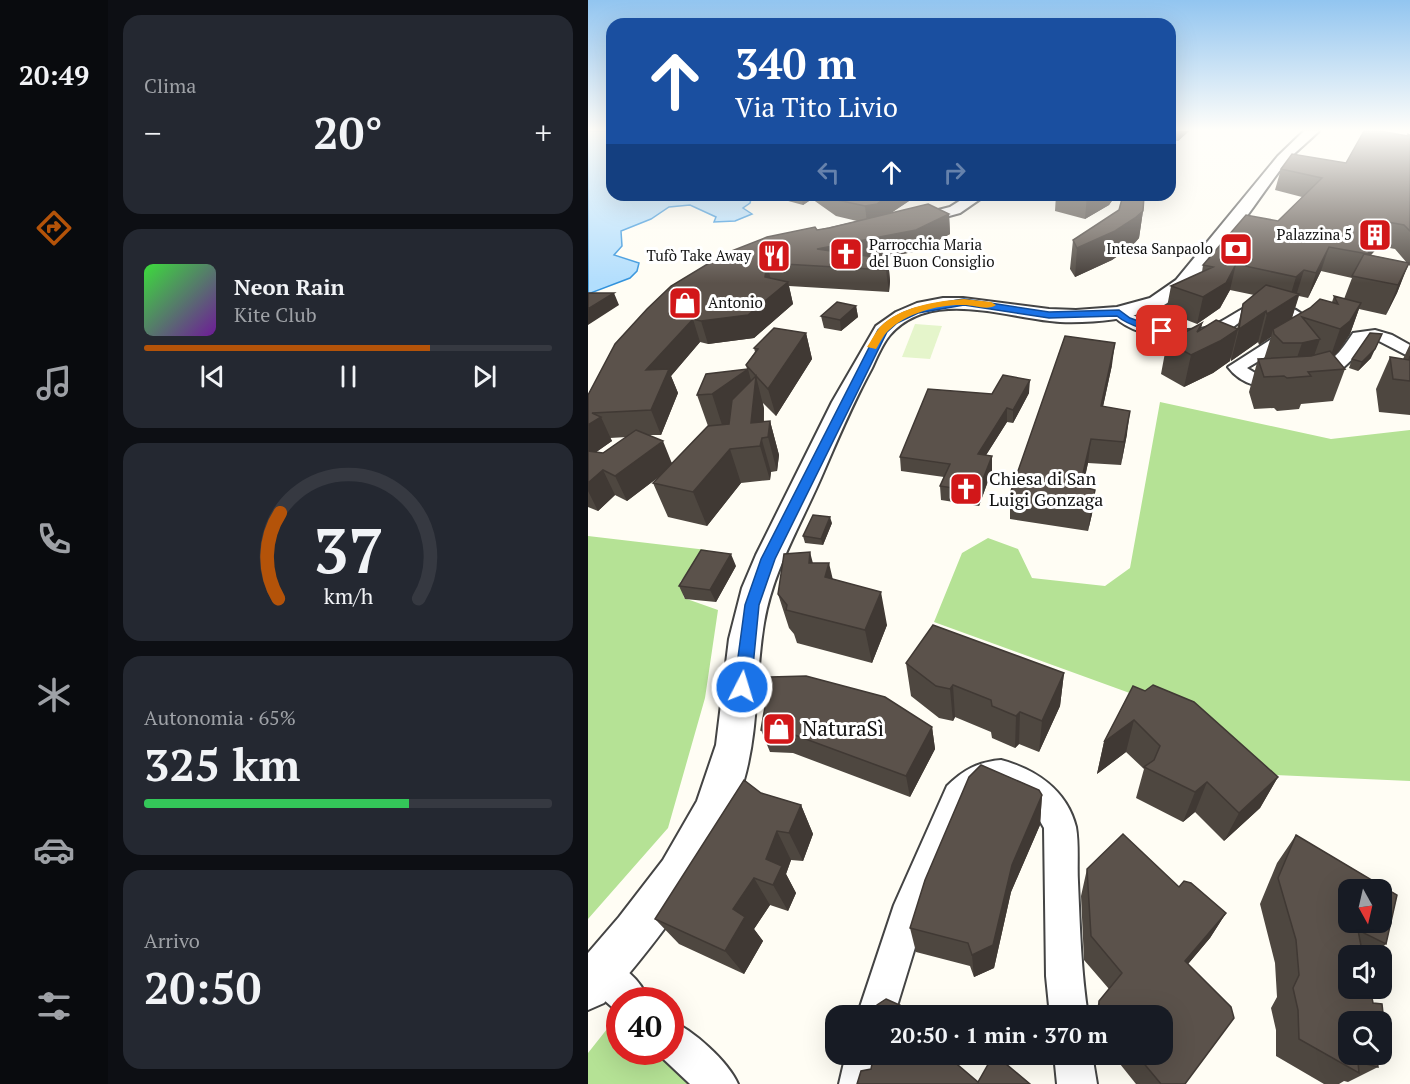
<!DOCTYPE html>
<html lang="it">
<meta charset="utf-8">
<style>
body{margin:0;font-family:"PT Serif",serif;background:#242831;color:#f1f3f6;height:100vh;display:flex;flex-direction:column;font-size:22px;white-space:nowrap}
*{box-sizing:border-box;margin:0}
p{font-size:20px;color:#9ea1a6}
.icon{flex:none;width:33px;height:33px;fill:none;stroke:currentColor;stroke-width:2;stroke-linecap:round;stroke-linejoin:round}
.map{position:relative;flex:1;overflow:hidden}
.sheet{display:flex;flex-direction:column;gap:15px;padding:15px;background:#0d0f14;width:480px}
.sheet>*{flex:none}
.top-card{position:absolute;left:18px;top:18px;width:570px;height:183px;border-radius:18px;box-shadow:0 6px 24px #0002;background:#1a4fa0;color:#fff;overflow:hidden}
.needle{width:39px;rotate:172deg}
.tools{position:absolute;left:750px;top:879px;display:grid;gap:12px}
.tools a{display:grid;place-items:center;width:54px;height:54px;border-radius:12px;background:#171b24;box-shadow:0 6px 24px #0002;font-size:30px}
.speed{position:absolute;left:18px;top:987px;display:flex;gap:12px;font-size:30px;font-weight:700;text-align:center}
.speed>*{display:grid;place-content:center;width:78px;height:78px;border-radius:50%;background:#171b24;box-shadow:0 6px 24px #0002;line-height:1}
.speed .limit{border:9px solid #d22;background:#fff;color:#111}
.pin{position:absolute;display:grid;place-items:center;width:51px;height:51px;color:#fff;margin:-26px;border-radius:12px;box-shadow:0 3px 9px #0006}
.me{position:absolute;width:66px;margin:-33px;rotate:5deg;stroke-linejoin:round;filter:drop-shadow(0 0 4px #0008)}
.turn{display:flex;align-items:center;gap:21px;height:126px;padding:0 30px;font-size:27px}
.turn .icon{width:78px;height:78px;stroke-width:2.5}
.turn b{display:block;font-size:42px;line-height:51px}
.lanes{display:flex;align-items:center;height:57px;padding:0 30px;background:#0003;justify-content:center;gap:30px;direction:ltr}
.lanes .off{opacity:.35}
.big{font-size:45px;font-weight:800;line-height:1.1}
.sheet .card{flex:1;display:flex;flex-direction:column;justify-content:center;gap:9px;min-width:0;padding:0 21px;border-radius:18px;background:#242831}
.sheet .dial{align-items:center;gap:0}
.dial svg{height:156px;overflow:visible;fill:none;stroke:#363941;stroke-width:7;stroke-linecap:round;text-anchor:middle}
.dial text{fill:#f1f3f6;stroke:none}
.song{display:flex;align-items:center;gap:18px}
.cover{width:72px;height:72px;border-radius:9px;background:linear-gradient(135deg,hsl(120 70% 55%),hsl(280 70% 35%))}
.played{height:6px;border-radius:3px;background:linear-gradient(90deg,#b45309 70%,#363941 70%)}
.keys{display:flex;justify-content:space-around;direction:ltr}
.heat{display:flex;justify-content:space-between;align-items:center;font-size:33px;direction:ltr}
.charge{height:9px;border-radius:4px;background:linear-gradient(90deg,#34c759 65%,#363941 0)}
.trip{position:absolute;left:237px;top:1005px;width:348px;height:60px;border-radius:18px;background:#171b24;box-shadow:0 6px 24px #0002;font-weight:800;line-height:60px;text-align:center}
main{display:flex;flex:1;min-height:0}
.dock{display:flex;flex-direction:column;width:108px;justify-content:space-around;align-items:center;background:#090b0e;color:#9ea1a6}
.dock .icon{width:42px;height:42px}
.dock .active{color:#b45309}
.dock b{font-size:27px;color:#f1f3f6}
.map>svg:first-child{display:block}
.forest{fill:#b5e295}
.pitch{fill:#e5f5cb}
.water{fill:#b2defd;stroke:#3192dc;stroke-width:1.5}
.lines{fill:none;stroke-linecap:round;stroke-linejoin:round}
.minor-casing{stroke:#444;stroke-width:4}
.tertiary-casing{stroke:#444;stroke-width:4}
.minor{fill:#fff;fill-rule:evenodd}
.tertiary{fill:#fff;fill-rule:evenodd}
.wall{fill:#4e4740;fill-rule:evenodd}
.shaded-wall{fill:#403934}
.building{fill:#5b524b;stroke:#403934;stroke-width:1.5;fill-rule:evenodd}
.route{fill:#1a73e8;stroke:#114b97;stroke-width:1.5}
.slow{fill:#f59e0b}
.labels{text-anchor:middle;stroke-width:6;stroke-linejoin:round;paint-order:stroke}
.far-poi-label{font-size:15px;fill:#111;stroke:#fff;text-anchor:end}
.poi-label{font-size:18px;fill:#111;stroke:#fff;text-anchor:start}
.near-poi-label{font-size:21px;fill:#111;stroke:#fff;text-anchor:start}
</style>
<main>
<nav class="dock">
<b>20:49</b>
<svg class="icon active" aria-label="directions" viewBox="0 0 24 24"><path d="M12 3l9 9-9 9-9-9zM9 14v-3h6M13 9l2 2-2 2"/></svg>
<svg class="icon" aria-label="music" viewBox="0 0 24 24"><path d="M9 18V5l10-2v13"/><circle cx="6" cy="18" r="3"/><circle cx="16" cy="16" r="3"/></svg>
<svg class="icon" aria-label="phone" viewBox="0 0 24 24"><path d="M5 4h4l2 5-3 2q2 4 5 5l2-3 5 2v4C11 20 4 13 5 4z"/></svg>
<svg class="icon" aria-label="climate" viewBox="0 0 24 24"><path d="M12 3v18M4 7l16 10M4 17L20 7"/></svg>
<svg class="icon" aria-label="car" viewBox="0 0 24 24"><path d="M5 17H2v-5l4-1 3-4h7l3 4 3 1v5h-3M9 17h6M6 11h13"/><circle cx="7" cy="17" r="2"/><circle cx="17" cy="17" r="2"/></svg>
<svg class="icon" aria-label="filters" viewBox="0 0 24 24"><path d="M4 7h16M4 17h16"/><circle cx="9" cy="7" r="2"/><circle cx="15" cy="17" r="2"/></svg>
</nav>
<section class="sheet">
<div class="card"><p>Clima</p>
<div class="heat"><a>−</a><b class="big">20°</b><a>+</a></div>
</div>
<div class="card">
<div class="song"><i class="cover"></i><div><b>Neon Rain</b><p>Kite Club</p></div></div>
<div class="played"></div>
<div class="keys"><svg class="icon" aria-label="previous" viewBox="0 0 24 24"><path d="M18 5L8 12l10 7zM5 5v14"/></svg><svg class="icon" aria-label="pause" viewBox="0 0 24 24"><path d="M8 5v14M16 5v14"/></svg><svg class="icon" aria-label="next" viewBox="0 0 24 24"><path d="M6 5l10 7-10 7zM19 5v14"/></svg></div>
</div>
<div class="card dial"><svg viewBox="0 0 100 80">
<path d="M14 69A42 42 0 1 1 86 69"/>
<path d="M14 69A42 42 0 0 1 15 25" stroke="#b45309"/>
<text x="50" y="56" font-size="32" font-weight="700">37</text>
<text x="50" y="72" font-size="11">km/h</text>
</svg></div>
<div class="card"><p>Autonomia · 65%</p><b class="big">325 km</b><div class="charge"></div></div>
<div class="card"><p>Arrivo</p><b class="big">20:50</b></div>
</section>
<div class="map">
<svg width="822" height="1084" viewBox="0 0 822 1084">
<rect width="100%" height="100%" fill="#fffdf4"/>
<path class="forest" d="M572 402 743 439 822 430V781L687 775 616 720 346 622 374 553 400 538 430 549 444 578 517 586 542 568Z
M0 536 119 550 92 582 96 598 130 610 117 698 80 828 0 919Z
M31 1018 32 1052H73L103 1084H0V1053L23 1024Z"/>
<path class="pitch" d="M327 324 354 326 342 359 314 357Z"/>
<path class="water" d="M0 131H24V195H164L162 203 155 208 164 214 147 221 126 222 128 217 102 205 81 207 63 219 33 231 34 246 26 255 51 263 49 271 42 278 0 294Z"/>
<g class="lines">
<g class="minor-casing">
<path id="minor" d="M669 303C689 303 712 305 723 325L711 337 659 368 672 376 699 377 702 381 699 385C677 390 654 386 640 367L707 324C699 314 681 310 669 313 657 315 648 327 637 332 608 345 544 340 523 313L531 308C540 311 548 317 556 321 577 330 605 334 626 325 642 318 652 308 669 303Z
M787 330 804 335 822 345V357L789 340H777C768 359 743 385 720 379L717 375 720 371C745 362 751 354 765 333Z
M413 760C447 769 479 790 488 827 491 844 489 865 490 882 492 927 493 971 500 1016H462L458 976 456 828 444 807 421 790 401 789 394 792 381 806 340 905 306 1016H269L306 905 359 786C375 770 390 762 413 760Z
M13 955C32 963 54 980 60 1000H32V1014L0 986V960Z
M82 1020C105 1030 140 1061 150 1084H102L68 1052H82Z
M258 1054H296L291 1084H251Z
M466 1054H504L509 1084H469Z"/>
</g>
<g class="tertiary-casing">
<path id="tertiary" d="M716 131H731C721 141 709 150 699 161 667 201 612 294 565 310 535 320 504 323 472 322 420 319 344 287 302 335 295 343 289 357 284 368 266 401 251 436 236 471 215 521 185 569 176 623 167 676 171 728 156 780 129 866 74 936 16 1003L0 1010V953L31 917 75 860 109 801 128 745 141 639 154 588 168 555 244 402 288 326 308 312 329 303 355 298H375L461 309 488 310 529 307 562 298 588 280 690 156Z
M381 195H398L372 213 321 227 313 222 315 219 362 207Z"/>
</g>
<use href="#minor" class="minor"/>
<use href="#tertiary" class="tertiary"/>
</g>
<path class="wall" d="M582 131H601L590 141 582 140Z
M822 135V266L820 264 809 293 798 315 771 309 762 334 750 352 746 356 757 369 745 401 713 404 711 409 689 411 686 408 666 409 661 392 670 359H676L683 337 671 345 670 342 643 361V356L642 361 625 373 596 387 573 374 579 342 614 323 613 330 649 329 655 304 666 295 642 290 632 308 609 324 578 312 583 286 614 272 615 265 690 221 714 197 687 190 693 169 758 163ZM791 246 807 249 819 263 783 255ZM733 271 764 278 756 299 746 296 744 302 704 318 711 296 720 298Z
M178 195H330L303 213 361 214 362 234 330 251 293 258 300 259 302 281 301 292 201 286 205 304 166 338 120 344 112 342 83 376 90 393 73 435H61L84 463 120 426 109 395 159 369 158 365 167 352 166 348 218 333 224 359 188 416 175 403 176 409V422L182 421 191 455 189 471 183 472 182 480 153 483 119 526 80 517 65 483 72 476 39 501 27 495 10 511 0 507V395L27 344 229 230 269 221 248 216 224 199 215 205ZM39 437 15 453 8 452 24 441 22 438Z
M420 195H442L439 197Z
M468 195H528L521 205 497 219 467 211Z
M555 211 551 238 544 246 524 260 487 277 482 269 485 240Z
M268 306 270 317 253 331 236 328 233 316Z
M822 344V415L791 412 788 389 802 357 815 359Z
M783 358 770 371 761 368 764 359Z
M524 365 515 406 539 434 533 465 500 463 495 487 507 490 504 514 500 531 422 519V494Z
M441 393 425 423 419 422 398 455 404 470 391 506 353 500 352 486 356 477 313 471 312 457 404 394Z
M244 523 235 545 217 543 215 536Z
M225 563 299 625 284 663 209 643 206 634 201 628 190 594Z
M148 566 128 602 97 599 91 586Z
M318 663 476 673 472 706 451 752 431 744 427 748 404 738 403 732 367 717 365 721 351 718 323 696Z
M545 686 690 777 672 808 636 841 607 812 595 822 548 798 556 769 538 752 509 774 516 742Z
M344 727 347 749 322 797 205 753 182 752 173 730Z
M173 793 213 805 225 834 215 861 203 860 198 874 208 893 200 911 182 905 166 929 175 941 156 974 91 944 67 919Z
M454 795 452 825 423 892 406 968 386 977 382 966 328 952 322 928Z
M708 835 809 895 798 944 785 956H760V988H782L785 1003 794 1004 799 1051 794 1054V1022H760V1054H792L789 1056 790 1067 760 1082 756 1081 751 1084H736L688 1056V1030L683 1008 689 997 687 963 672 904 689 863ZM760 890H794V922H760Z
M499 869 591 887 638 913 622 938 600 964 597 1084H548L524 1054H574V1016H506L511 1001 521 989 496 960 493 896Z"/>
<path class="shaded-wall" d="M591 131H601L590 141Z
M213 195H223L224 199 215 205Z
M303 195H330L291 221 279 223 277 206Z
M499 195H528L521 205 497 219Z
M555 211 551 238 544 246 524 260 487 277 489 248Z
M361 214 362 234 330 251 249 267 229 249Z
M800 222 791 246 782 256 771 279 780 254 791 231Z
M741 247 733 271 720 298 728 273Z
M300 259 302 281 301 292 298 270Z
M179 263 184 285 200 282 205 304 166 338 120 344 113 321 177 277Z
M821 263 809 293 798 315 810 285Z
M648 264 642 290 632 308 609 324 615 297Z
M716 270 708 296 711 294 702 324 685 329 683 337 671 345 679 314 701 300 708 277Z
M26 293 31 305 0 325V309Z
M773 303 762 334 750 352 741 361 752 329Z
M268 306 270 317 253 331 252 320Z
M678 311 670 342 643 361 651 329Z
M105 319 112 342 83 376 90 393 73 435 63 410 58 370Z
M614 323 608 353 650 329 642 361 625 373 596 387 603 355 609 332Z
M218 333 224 359 188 416 180 389Z
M732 339 721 370 703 375 714 343Z
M527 343 524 365 510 430 513 406Z
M790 343 783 358 770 371 774 362Z
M160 369 166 392 168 376 176 409 174 440 183 472 182 480 172 446 163 423 165 405 135 428 124 394Z
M442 380 441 393 425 423V410Z
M419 408V422L390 468V454Z
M542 411 539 434 533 465 536 442Z
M13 417 24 441 0 458V425Z
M182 421 191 455 189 471 180 437Z
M503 439 500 463 490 505 492 486Z
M75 441 85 466 39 501 27 476Z
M142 449 153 483 119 526 105 492Z
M404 456V470L391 506 390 492Z
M15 470 27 495 10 511 0 491V483Z
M507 490 504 514 500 531 503 507Z
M242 517 244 523 235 545 233 539Z
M222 552 231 586 221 563Z
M143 554 148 566 128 602 122 590Z
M241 563 249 597 237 577Z
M293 592 299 625 284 663 277 630Z
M476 673 472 706 451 752 454 721Z
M365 685 367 717 365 721 362 689Z
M432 712 431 744 427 748 428 716Z
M546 720 538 752 509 774 516 742Z
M344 727 347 749 322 797 318 776Z
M690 777 672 808 636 841 651 813Z
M619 782 607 812 595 822 607 792Z
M454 795 452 825 423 892 406 968 386 977 384 955Z
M213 805 225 834 215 861 201 833Z
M189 831 203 860 198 874 208 893 200 911 185 885 178 859Z
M166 878 182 905 166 929 175 941 156 974 137 951 145 909Z
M638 913 622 938 584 983 597 961Z"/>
<path class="building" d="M776 131H792L820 136V134L822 135V231L816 225 800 222 791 231 780 254 741 247 728 273 716 270 708 277 648 264 638 283 615 297 583 286 625 267 615 265 658 215 690 221 734 178 693 169 704 154 758 163Z
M239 195H303L289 204 277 206 245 199Z
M535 195 556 196 555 211 547 218 527 231 489 248 485 240 531 210Z
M340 204 361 214 328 230 229 249 300 259 298 270 179 263 177 277 200 282 160 315 113 321 105 319 58 370 81 369 63 410 4 413 13 417 0 425V395L27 344 59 309 83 286 136 254 179 237 227 227 229 230 241 228Z
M776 254 821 263 810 285 764 276Z
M678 285 711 294 679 314 678 311 651 329 655 304Z
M0 293H26L0 309Z
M746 296 773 303 762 321 752 329 714 317 732 339 714 343H695L686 334 685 329 722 308 732 299 750 304Z
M249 302 268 306 252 320 233 316Z
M628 320 650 329 632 341 603 355 579 342 614 323 609 332Z
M186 328 218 333 180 389 158 365 170 349 166 348Z
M782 333 794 334 787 349 774 362 764 359Z
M477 336 527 343 513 406 542 411 536 442 503 439 492 486 507 490 503 507 422 494Z
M742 351 757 369 720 372 723 376 699 378 696 376 676 377 670 359 723 356Z
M822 356V381L805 379 802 357 821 360Z
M160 369 124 394 109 395 118 374Z
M415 375 442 380 425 410 419 408 390 454 404 456 390 492 352 486 362 464 312 457 340 389 404 394Z
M168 376 163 423 182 421 180 437 174 438 172 446 142 449 105 492 65 483 120 426 141 424 144 400Z
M48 430 75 441 27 476 15 470 0 483V451L15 453Z
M225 515 242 517 233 539 215 536Z
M113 550 143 554 122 590 91 586Z
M222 552 221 563H241L237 577 293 592 277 630 198 610 199 605 190 594 196 554Z
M345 625 476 673 454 721 432 712 428 716 404 706 403 700 365 685 362 689 348 686 318 663Z
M218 676 297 697 344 727 318 776 196 731 173 730 182 677Z
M565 685 606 702 690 777 651 813 619 782 607 792 556 767 566 760 572 746 546 720 516 742 545 686 557 691Z
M393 765 451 790 454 795 424 865 405 945 384 955 380 943 322 928 337 880 381 777Z
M156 780 173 793 213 805 201 833 189 831 178 859 194 866 185 885 166 878 145 909 157 917 137 951 67 919Z
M535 834 591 887 596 881 603 883 638 913 597 961 643 1007 646 1018 597 1084H573L548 1054H574V1016H516L511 1010V1001L534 973 503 936 499 869Z
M708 835 809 895 798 944 770 930 775 956H760V988H782L785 1003 794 1004 799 1051 794 1049V1022H760V1054H789L790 1067 770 1062 771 1073 711 1039 710 1010 705 988 711 975 708 940 690 878ZM760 890H794V922H760Z
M298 999 336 1016H286L289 1005Z
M286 1054H357L390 1082 406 1054 442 1084H269L273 1071 283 1069Z"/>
<linearGradient id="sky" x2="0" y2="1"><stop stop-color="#92c5f0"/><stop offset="0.46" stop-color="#fffefa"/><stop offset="1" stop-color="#fffefa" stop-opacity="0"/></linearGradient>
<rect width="822" height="283" fill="url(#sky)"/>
<path class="route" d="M376 299 461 312 531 310 542 318 578 331C570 337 537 323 529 316L461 318 376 305 330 313 309 323 299 332 187 559 171 605 163 687 160 692 154 694 149 692 146 687 157 605 173 559 290 330C312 306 346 304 376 299Z"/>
<path class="slow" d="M376 299 403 302 408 305C400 311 386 305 376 305 351 304 319 313 301 330 295 335 292 343 288 349L279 347C283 341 287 333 292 327 313 306 349 301 376 299Z"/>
<defs>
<g id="building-square" transform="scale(1.725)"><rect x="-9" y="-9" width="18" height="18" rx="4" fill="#d21719" stroke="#fff"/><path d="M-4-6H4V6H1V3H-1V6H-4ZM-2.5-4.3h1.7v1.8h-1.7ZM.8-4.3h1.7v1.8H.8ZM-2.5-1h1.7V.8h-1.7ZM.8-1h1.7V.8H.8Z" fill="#fff"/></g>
<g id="bank-square" transform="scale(1.725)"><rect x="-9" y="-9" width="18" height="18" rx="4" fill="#d21719" stroke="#fff"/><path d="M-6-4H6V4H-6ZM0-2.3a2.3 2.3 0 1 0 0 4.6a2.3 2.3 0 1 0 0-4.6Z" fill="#fff"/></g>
<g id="church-square" transform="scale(1.725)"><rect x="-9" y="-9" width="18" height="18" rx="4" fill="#d21719" stroke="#fff"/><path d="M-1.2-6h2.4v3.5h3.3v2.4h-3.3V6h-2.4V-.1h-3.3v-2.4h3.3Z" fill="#fff"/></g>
<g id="restaurant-square" transform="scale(1.725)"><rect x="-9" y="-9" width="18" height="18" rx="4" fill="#d21719" stroke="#fff"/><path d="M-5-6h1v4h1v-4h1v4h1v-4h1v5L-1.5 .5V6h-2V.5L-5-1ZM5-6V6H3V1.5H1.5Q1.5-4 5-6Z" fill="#fff"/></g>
<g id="shop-square" transform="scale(1.725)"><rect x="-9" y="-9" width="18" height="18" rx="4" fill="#d21719" stroke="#fff"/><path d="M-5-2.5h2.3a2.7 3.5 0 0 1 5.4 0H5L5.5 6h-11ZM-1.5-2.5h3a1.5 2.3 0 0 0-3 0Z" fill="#fff"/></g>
</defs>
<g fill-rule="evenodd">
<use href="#building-square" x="787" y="235"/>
<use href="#bank-square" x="648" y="249"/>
<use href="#church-square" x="258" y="254"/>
<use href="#restaurant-square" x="186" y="256"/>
<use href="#shop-square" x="97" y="303"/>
<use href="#church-square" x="378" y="489"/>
<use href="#shop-square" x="191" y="729"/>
</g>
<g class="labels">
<g class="far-poi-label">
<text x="764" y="240">Palazzina 5</text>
<text x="281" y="250" text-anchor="start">Parrocchia Maria<tspan x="281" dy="17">del Buon Consiglio</tspan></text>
<text x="625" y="254">Intesa Sanpaolo</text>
<text x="163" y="261">Tufò Take Away</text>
<text x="120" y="308" text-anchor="start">Antonio</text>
</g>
<g class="poi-label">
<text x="401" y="485">Chiesa di San<tspan x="401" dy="21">Luigi Gonzaga</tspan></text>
</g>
<g class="near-poi-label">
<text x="214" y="736">NaturaSì</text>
</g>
</g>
</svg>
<div class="tools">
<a><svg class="needle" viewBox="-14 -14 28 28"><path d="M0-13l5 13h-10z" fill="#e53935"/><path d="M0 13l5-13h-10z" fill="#9ea1a6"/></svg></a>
<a><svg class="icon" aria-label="sound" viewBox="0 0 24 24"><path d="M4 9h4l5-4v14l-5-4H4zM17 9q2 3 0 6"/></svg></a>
<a><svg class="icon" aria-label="search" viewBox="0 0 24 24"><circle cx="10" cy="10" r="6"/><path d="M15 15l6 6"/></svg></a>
</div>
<div class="speed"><div class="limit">40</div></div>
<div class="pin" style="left:574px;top:331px;background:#d93025"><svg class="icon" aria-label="arrive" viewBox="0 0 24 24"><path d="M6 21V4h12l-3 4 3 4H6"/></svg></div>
<svg class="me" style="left:154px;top:687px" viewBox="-20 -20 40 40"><circle r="17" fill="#1a73e8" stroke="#fff" stroke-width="3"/><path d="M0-11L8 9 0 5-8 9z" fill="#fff"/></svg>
<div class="trip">20:50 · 1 min · 370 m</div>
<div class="top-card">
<div class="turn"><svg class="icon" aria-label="ahead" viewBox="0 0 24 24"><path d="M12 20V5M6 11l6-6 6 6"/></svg><div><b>340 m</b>Via Tito Livio</div></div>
<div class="lanes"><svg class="icon off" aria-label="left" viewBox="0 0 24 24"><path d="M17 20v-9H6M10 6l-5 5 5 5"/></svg><svg class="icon" aria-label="ahead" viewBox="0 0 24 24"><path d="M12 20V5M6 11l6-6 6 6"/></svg><svg class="icon off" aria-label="right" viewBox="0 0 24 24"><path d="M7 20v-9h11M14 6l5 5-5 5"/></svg></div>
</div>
</div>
</main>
